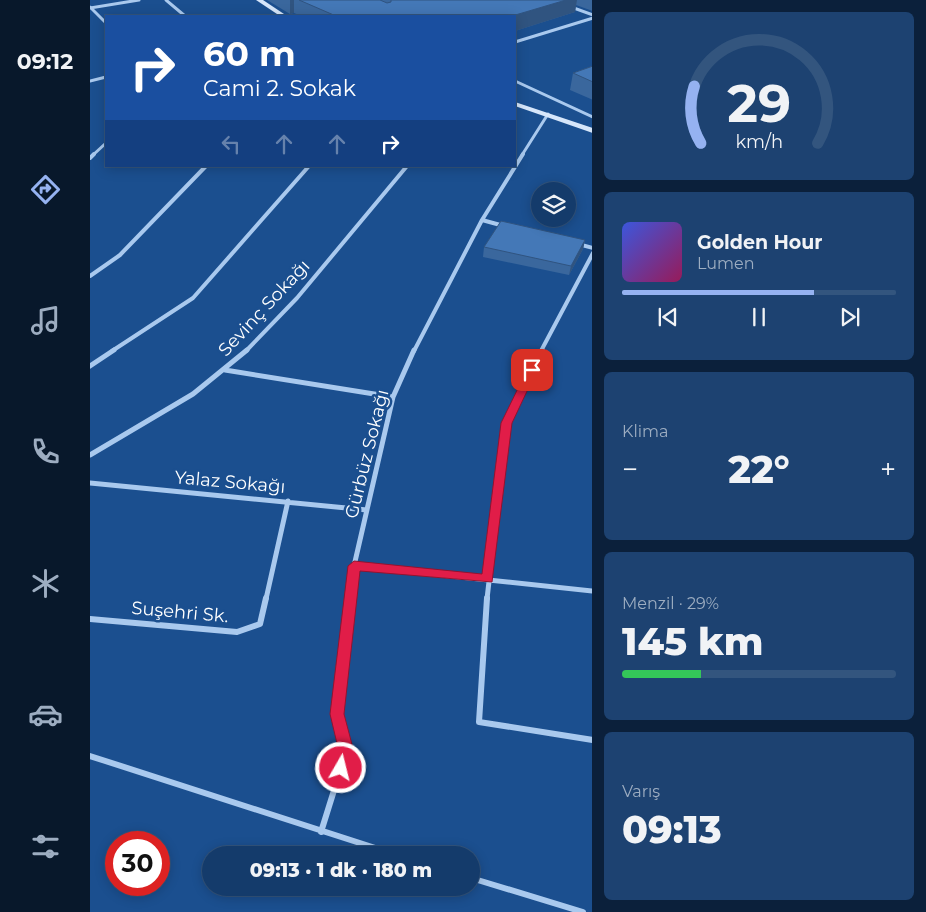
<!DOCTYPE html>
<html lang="tr">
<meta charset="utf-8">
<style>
body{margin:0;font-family:Montserrat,sans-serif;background:#1d4271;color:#f1f3f6;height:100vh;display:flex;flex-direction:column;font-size:19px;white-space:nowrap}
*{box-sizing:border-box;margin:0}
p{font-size:16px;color:#9dadc1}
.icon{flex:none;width:28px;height:28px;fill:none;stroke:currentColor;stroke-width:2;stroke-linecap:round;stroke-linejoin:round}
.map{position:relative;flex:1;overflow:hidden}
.sheet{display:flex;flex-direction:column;gap:12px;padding:12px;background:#0b203b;width:334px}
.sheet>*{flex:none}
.guide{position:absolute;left:15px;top:15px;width:411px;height:152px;border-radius:0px;box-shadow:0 2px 12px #0003,0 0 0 1px #33557e;background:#1a4fa0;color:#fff;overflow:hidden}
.tools{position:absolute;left:441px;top:182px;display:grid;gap:10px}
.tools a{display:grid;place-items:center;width:45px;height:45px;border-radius:50%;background:#143b6b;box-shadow:0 2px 12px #0003,0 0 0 1px #33557e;font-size:25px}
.speed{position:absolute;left:15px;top:831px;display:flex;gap:10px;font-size:25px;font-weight:700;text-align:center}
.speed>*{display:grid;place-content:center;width:65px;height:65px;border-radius:50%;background:#143b6b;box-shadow:0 2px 12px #0003,0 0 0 1px #33557e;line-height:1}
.speed .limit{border:8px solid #d22;background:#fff;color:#111}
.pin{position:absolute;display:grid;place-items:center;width:42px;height:42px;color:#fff;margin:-21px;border-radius:10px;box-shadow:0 2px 8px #0006}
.me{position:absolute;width:55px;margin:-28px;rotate:8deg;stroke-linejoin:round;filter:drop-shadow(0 0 4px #0008)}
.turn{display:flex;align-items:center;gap:18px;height:105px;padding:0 15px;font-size:22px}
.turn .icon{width:65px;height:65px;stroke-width:2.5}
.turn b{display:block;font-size:35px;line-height:42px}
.lanes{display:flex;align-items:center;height:48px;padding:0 15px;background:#0003;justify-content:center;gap:25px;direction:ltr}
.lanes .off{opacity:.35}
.big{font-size:38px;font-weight:800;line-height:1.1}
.sheet .tile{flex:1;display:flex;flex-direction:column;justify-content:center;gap:8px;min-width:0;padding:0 18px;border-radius:8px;background:#1d4271}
.sheet .dial{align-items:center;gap:0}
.dial svg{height:130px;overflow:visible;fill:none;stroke:#33557e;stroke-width:7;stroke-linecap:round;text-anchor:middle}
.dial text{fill:#f1f3f6;stroke:none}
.song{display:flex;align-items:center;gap:15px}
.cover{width:60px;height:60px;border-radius:8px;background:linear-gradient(135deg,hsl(230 70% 55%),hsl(330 70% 35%))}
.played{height:5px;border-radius:2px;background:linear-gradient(90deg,#95b2f1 70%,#33557e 70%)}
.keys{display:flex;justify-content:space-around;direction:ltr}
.heat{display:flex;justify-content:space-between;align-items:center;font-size:28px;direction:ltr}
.charge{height:8px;border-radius:4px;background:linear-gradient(90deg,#34c759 29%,#33557e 0)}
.trip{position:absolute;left:112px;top:846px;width:278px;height:50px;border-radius:25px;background:#143b6b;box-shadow:0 2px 12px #0003,0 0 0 1px #33557e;font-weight:800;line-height:50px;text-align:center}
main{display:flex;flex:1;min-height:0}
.menu{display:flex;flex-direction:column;width:90px;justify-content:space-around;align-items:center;background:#08182b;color:#9dadc1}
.menu .icon{width:35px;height:35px}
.menu .active{color:#95b2f1}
.menu b{font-size:22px;color:#f1f3f6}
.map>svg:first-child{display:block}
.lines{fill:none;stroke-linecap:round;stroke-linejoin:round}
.minor-far3{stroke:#a9c9ee;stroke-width:3}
.minor-far2{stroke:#a9c9ee;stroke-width:4}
.minor-far1{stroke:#a9c9ee;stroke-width:5}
.minor{stroke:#a9c9ee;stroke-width:6}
.secondary{fill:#d6e6fa;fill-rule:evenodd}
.wall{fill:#3a679d}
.shaded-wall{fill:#305480}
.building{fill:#4478b7;stroke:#305480}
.route{fill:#e11d48;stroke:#92132f}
.labels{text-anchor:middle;stroke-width:5;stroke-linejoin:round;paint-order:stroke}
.street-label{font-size:18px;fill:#fff;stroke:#1b4f8f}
</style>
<main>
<nav class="menu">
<b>09:12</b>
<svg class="icon active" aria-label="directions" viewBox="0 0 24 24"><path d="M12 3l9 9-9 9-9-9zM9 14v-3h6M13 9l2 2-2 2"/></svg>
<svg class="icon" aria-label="music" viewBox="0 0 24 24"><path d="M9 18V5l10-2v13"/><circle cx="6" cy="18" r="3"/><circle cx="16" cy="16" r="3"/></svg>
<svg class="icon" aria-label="phone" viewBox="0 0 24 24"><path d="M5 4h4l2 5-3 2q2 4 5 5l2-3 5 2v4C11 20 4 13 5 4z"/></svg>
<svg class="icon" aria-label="climate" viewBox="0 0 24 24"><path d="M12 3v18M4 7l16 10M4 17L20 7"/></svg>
<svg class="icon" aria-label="car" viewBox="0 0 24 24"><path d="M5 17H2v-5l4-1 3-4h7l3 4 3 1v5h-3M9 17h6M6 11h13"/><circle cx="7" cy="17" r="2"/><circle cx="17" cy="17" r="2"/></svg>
<svg class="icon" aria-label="filters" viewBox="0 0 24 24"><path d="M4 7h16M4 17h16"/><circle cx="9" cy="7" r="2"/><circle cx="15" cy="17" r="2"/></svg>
</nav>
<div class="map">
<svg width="503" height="912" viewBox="0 0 503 912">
<rect width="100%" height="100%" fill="#1b4f8f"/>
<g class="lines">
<path class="minor-far3" d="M76 0 95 16
M0 7 16 23
M481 7 503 15
M0 8 49 0
M425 42 503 18
M0 81 16 77
M425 81 503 117
M3 155 16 143
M432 155 458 114"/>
<path class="minor-far2" d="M0 158 4 154
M392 220 414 226
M488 244 503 248
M0 276 30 255 116 166
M22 351 103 298 219 166
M156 351 207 298 317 166
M324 351 392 220 433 154
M451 351 503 253"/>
<path class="minor-far1" d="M0 366 24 350
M135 370 303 397
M0 455 103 394 157 350
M0 483 277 510
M264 566 503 591
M176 599 198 501
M260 599 264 566 303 397 324 350
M397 599 417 423 452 350"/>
<path class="minor" d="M397 598 389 722 503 740
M0 619 147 632 170 624 176 598
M0 756 307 855
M231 832 256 752 247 714 260 598
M381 878 493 912"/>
<path class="secondary" d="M166 0H173L197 16H190Z
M425 102 503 128V133L425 106Z"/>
</g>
<path class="wall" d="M177 0H503V11L486 5 485 12 425 31V16H211L204 13 200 14Z
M503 66V100L480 90 483 73Z
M495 240 493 249 479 275 393 257 394 247Z"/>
<path class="shaded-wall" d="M200 0H204V13L200 14Z
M476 0H487L485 12 425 31V16H422Z
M495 240 493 249 479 275 481 266Z"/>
<path class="building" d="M209 0H290L297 3 301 2V0H476L422 16H246Z
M503 66V82L483 73Z
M411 221 495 240 481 266 394 247Z"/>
<path class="route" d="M442 366 447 370 422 423 402 582 270 571 254 714 264 752 257 772 251 774 246 772 244 768 249 752 240 714 258 566 264 561 392 574 411 423 437 370Z"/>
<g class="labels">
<g class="street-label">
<text transform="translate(174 308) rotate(-47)" y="6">Sevinç Sokağı</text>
<text transform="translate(277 454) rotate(-76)" y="6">Gürbüz Sokağı</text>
<text transform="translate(140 482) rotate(5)" y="6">Yalaz Sokağı</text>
<text transform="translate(90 612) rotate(5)" y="6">Suşehri Sk.</text>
</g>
</g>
</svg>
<div class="tools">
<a><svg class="icon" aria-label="layers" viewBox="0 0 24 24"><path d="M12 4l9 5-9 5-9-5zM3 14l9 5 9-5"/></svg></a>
</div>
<div class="speed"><div class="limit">30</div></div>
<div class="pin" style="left:442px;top:370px;background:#d93025"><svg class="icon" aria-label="arrive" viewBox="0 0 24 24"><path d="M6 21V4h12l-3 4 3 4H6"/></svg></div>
<svg class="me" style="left:251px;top:768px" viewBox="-20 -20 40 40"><circle r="17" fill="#e11d48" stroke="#fff" stroke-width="3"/><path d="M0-11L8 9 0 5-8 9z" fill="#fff"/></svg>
<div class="trip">09:13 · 1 dk · 180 m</div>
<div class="guide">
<div class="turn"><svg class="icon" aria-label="right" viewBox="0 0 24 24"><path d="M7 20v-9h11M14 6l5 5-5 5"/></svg><div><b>60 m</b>Cami 2. Sokak</div></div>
<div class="lanes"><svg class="icon off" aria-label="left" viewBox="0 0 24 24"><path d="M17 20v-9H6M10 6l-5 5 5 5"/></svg><svg class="icon off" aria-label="ahead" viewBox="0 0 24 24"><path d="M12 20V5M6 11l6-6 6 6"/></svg><svg class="icon off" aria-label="ahead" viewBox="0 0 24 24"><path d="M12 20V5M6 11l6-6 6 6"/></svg><svg class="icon" aria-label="right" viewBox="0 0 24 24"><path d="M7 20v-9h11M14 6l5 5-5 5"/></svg></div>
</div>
</div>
<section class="sheet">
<div class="tile dial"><svg viewBox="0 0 100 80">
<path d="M14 69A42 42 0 1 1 86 69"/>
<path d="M14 69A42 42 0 0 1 10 34" stroke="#95b2f1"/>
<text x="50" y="56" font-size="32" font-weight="700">29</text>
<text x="50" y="72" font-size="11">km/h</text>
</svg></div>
<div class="tile">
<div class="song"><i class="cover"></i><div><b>Golden Hour</b><p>Lumen</p></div></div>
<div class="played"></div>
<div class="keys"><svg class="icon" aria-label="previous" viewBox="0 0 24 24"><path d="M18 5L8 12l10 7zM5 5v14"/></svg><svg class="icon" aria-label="pause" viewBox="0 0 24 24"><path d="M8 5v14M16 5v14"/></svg><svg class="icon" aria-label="next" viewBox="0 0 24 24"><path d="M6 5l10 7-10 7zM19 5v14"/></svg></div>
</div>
<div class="tile"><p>Klima</p>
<div class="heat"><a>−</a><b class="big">22°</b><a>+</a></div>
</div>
<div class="tile"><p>Menzil · 29%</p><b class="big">145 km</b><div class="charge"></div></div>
<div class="tile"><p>Varış</p><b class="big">09:13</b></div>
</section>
</main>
